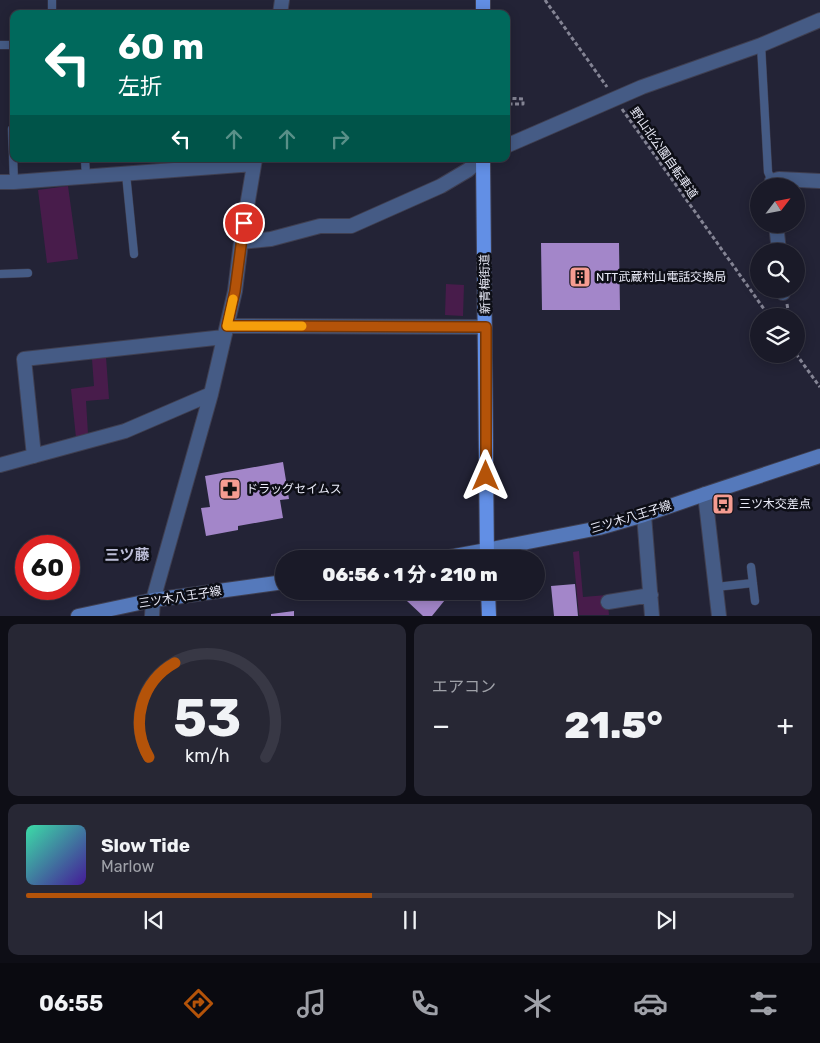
<!DOCTYPE html>
<html lang="ja">
<meta charset="utf-8">
<style>
body{margin:0;font-family:Rubik,"Noto Sans JP",sans-serif;background:#272734;color:#f1f3f6;height:100vh;display:flex;flex-direction:column;font-size:19px;white-space:nowrap}
*{box-sizing:border-box;margin:0}
p{font-size:16px;color:#9fa1a8}
.icon{flex:none;width:28px;height:28px;fill:none;stroke:currentColor;stroke-width:2;stroke-linecap:round;stroke-linejoin:round}
.map{position:relative;height:616px;overflow:hidden}
.drawer{display:flex;flex-direction:column;gap:8px;padding:8px;background:#0e0e16;flex:1}
.drawer>*{flex:none}
.top-card{position:absolute;left:10px;top:10px;width:500px;height:152px;border-radius:10px;box-shadow:0 2px 12px #0003,0 0 0 1px #383845;background:#00695c;color:#fff;overflow:hidden}
.needle{width:32px;rotate:58deg}
.controls{position:absolute;left:750px;top:178px;display:grid;gap:10px}
.controls a{display:grid;place-items:center;width:55px;height:55px;border-radius:50%;background:#1a1a28;box-shadow:0 2px 12px #0003,0 0 0 1px #383845;font-size:25px}
.speed{position:absolute;left:15px;top:535px;display:flex;gap:10px;font-size:25px;font-weight:700;text-align:center}
.speed>*{display:grid;place-content:center;width:65px;height:65px;border-radius:50%;background:#1a1a28;box-shadow:0 2px 12px #0003,0 0 0 1px #383845;line-height:1}
.speed .limit{border:8px solid #d22;background:#fff;color:#111}
.pin{position:absolute;display:grid;place-items:center;width:42px;height:42px;color:#fff;margin:-21px;border:2px solid #fff;border-radius:50%;box-shadow:0 1px 5px #0007}
.me{position:absolute;width:55px;margin:-28px;rotate:0deg;stroke-linejoin:round;filter:drop-shadow(0 0 4px #0008)}
.turn{display:flex;align-items:center;gap:18px;height:105px;padding:0 25px;font-size:22px}
.turn .icon{width:65px;height:65px;stroke-width:2.5}
.turn b{display:block;font-size:35px;line-height:42px}
.lanes{display:flex;align-items:center;height:48px;padding:0 25px;background:#0003;justify-content:center;gap:25px;direction:ltr}
.lanes .off{opacity:.35}
.big{font-size:38px;font-weight:800;line-height:1.1}
.drawer .card{flex:1;display:flex;flex-direction:column;justify-content:center;gap:8px;min-width:0;padding:0 18px;border-radius:10px;background:#272734}
.drawer .dial{align-items:center;gap:0}
.dial svg{height:130px;overflow:visible;fill:none;stroke:#383845;stroke-width:7;stroke-linecap:round;text-anchor:middle}
.dial text{fill:#f1f3f6;stroke:none}
.song{display:flex;align-items:center;gap:15px}
.cover{width:60px;height:60px;border-radius:8px;background:linear-gradient(135deg,hsl(160 70% 55%),hsl(260 70% 35%))}
.played{height:5px;border-radius:2px;background:linear-gradient(90deg,#b45309 45%,#383845 45%)}
.keys{display:flex;justify-content:space-around;direction:ltr}
.heat{display:flex;justify-content:space-between;align-items:center;font-size:28px;direction:ltr}
.drawer .tiles{flex:1;display:grid;gap:8px;grid-template-columns:1fr 1fr}
.card:last-child{grid-column:span 2}
.trip{position:absolute;left:275px;top:550px;width:270px;height:50px;border-radius:25px;background:#1a1a28;box-shadow:0 2px 12px #0003,0 0 0 1px #383845;font-weight:800;line-height:50px;text-align:center}
.tabs{display:flex;height:80px;justify-content:space-around;align-items:center;background:#0a0a10;color:#9fa1a8}
.tabs .icon{width:35px;height:35px}
.tabs .on{color:#b45309}
.tabs b{font-size:22px;color:#f1f3f6}
.map>svg:first-child{display:block}
.green{fill:#481c4b}
.building{fill:#a386c9}
.lines{fill:none;stroke-linecap:round;stroke-linejoin:round}
.service-casing{stroke:#3f3f51;stroke-width:9}
.minor-casing{stroke:#3f3f51;stroke-width:16}
.secondary-casing{stroke:#3f3f51;stroke-width:16}
.primary-casing{stroke:#3f3f51;stroke-width:16}
.path{stroke:#848494;stroke-width:3;stroke-dasharray:4 2.5;stroke-linecap:butt}
.service{stroke:#455b85;stroke-width:8}
.minor{stroke:#455b85;stroke-width:14}
.secondary{stroke:#5579bb;stroke-width:14}
.primary{stroke:#628fe5;stroke-width:14}
.route-casing{stroke:#753606;stroke-width:12}
.route{stroke:#b45309;stroke-width:9}
.slow{stroke:#f59e0b;stroke-width:9}
.labels{text-anchor:middle;stroke-width:5;stroke-linejoin:round;paint-order:stroke}
.street-label{font-size:12px;fill:#e9eaf7;stroke:#0d0e16}
.poi-label{font-size:12px;fill:#e9eaf7;stroke:#0d0e16;text-anchor:start}
.quarter-label{font-size:15px;font-weight:bold;fill:#bdbed8;stroke:#0d0e16}
</style>
<div class="map">
<svg width="820" height="616" viewBox="0 0 820 616">
<rect width="100%" height="100%" fill="#232336"/>
<path class="green" d="M68 186 78 259 47 263 38 190Z
M446 284 464 285 463 316 445 315Z
M106 357 109 399 86 401 88 434 76 438 71 389 94 386 92 359Z
M579 551 583 597 607 595 609 615H579L573 552Z"/>
<path class="building" d="M541 243H619L620 310H542Z
M283 462 289 499 280 500 283 518 238 526V530L206 536 201 508 210 507 205 476Z
M575 584 578 616H554L551 586Z
M416 591H445L449 595 432 616H423L407 601Z
M294 611V616H271V614Z"/>
<g class="lines">
<g class="service-casing">
<path id="service" d="M52 14V0
M0 45H14
M761 45 768 172 772 181
M12 129 14 182
M85 159 86 177
M126 174 134 254
M0 274 28 273
M796 275H799
M751 567 755 601
M716 587 753 583"/>
</g>
<g class="minor-casing">
<path id="minor" d="M280 14 282 0
M506 146 642 87 761 45 820 20
M0 182H14L254 164
M773 186 772 181 779 179 820 181
M776 224 779 251
M241 242 271 239 320 226H351L441 186 468 170 481 159
M783 289V293
M227 326 485 327
M34 456 24 359 224 337
M0 465 125 431 211 394
M705 494 719 616
M644 515 652 616
M608 602 651 595
M152 616 153 600 211 394 235 291 241 242 255 159"/>
</g>
<g class="secondary-casing">
<path id="secondary" d="M438 559 487 550 599 528 644 515 705 494 820 456
M78 616 153 600 284 582"/>
</g>
<g class="primary-casing">
<path id="primary" d="M483 14V0
M483 159 487 559
M488 591 489 616"/>
</g>
<path class="path" d="M545 0 607 87
M506 98 523 99V104H506
M622 109 769 316
M787 304 789 316
M796 354 820 387"/>
<use href="#service" class="service"/>
<use href="#minor" class="minor"/>
<use href="#secondary" class="secondary"/>
<use href="#primary" class="primary"/>
</g>
<g class="lines">
<g class="route-casing">
<path id="route" d="M244 223 235 291 227 326 486 327V476"/>
</g>
<use href="#route" class="route"/>
<path class="slow" d="M233 299 227 326H302"/>
</g>
<defs>
<g id="building-square" transform="scale(1.125)"><rect x="-9" y="-9" width="18" height="18" rx="4" fill="#f59c91" stroke="#0d0e16"/><path d="M-4-6H4V6H1V3H-1V6H-4ZM-2.5-4.3h1.7v1.8h-1.7ZM.8-4.3h1.7v1.8H.8ZM-2.5-1h1.7V.8h-1.7ZM.8-1h1.7V.8H.8Z" fill="#111"/></g>
<g id="pharmacy-square" transform="scale(1.125)"><rect x="-9" y="-9" width="18" height="18" rx="4" fill="#f59c91" stroke="#0d0e16"/><path d="M-2-6h4v4h4v4h-4v4h-4v-4h-4v-4h4Z" fill="#111"/></g>
<g id="bus-square" transform="scale(1.125)"><rect x="-9" y="-9" width="18" height="18" rx="4" fill="#f59c91" stroke="#0d0e16"/><path d="M-5-6H5V4H4V6H2V4H-2V6H-4V4H-5ZM-3.5-4V0h7V-4ZM-3.5 1.2v1.5H-2V1.2ZM2 1.2v1.5H3.5V1.2Z" fill="#111"/></g>
</defs>
<g fill-rule="evenodd">
<use href="#building-square" x="580" y="277"/>
<use href="#pharmacy-square" x="230" y="489"/>
<use href="#bus-square" x="723" y="504"/>
</g>
<g class="labels">
<g class="street-label">
<text transform="translate(664 153) rotate(55)" y="4">野山北公園自転車道</text>
<text transform="translate(485 284) rotate(-91)" y="4">新青梅街道</text>
<text transform="translate(631 517) rotate(-17)" y="4">三ツ木八王子線</text>
<text transform="translate(180 597) rotate(-9)" y="4">三ツ木八王子線</text>
</g>
<g class="poi-label">
<text x="596" y="281">NTT武蔵村山電話交換局</text>
<text x="246" y="493">ドラッグセイムス</text>
<text x="739" y="508">三ツ木交差点</text>
</g>
<g class="quarter-label">
<text x="127" y="560">三ツ藤</text>
</g>
</g>
</svg>
<div class="controls">
<a><svg class="needle" viewBox="-14 -14 28 28"><path d="M0-13l5 13h-10z" fill="#e53935"/><path d="M0 13l5-13h-10z" fill="#9fa1a8"/></svg></a>
<a><svg class="icon" aria-label="search" viewBox="0 0 24 24"><circle cx="10" cy="10" r="6"/><path d="M15 15l6 6"/></svg></a>
<a><svg class="icon" aria-label="layers" viewBox="0 0 24 24"><path d="M12 4l9 5-9 5-9-5zM3 14l9 5 9-5"/></svg></a>
</div>
<div class="speed"><div class="limit">60</div></div>
<div class="pin" style="left:244px;top:223px;background:#d93025"><svg class="icon" aria-label="arrive" viewBox="0 0 24 24"><path d="M6 21V4h12l-3 4 3 4H6"/></svg></div>
<svg class="me" style="left:486px;top:476px" viewBox="-20 -20 40 40"><path d="M0-17L14 15 0 8-14 15z" fill="#b45309" stroke="#fff" stroke-width="4"/></svg>
<div class="trip">06:56 · 1 分 · 210 m</div>
<div class="top-card">
<div class="turn"><svg class="icon" aria-label="left" viewBox="0 0 24 24"><path d="M17 20v-9H6M10 6l-5 5 5 5"/></svg><div><b>60 m</b>左折</div></div>
<div class="lanes"><svg class="icon" aria-label="left" viewBox="0 0 24 24"><path d="M17 20v-9H6M10 6l-5 5 5 5"/></svg><svg class="icon off" aria-label="ahead" viewBox="0 0 24 24"><path d="M12 20V5M6 11l6-6 6 6"/></svg><svg class="icon off" aria-label="ahead" viewBox="0 0 24 24"><path d="M12 20V5M6 11l6-6 6 6"/></svg><svg class="icon off" aria-label="right" viewBox="0 0 24 24"><path d="M7 20v-9h11M14 6l5 5-5 5"/></svg></div>
</div>
</div>
<section class="drawer">
<div class="tiles">
<div class="card dial"><svg viewBox="0 0 100 80">
<path d="M14 69A42 42 0 1 1 86 69"/>
<path d="M14 69A42 42 0 0 1 30 11" stroke="#b45309"/>
<text x="50" y="56" font-size="32" font-weight="700">53</text>
<text x="50" y="72" font-size="11">km/h</text>
</svg></div>
<div class="card"><p>エアコン</p>
<div class="heat"><a>−</a><b class="big">21.5°</b><a>+</a></div>
</div>
<div class="card">
<div class="song"><i class="cover"></i><div><b>Slow Tide</b><p>Marlow</p></div></div>
<div class="played"></div>
<div class="keys"><svg class="icon" aria-label="previous" viewBox="0 0 24 24"><path d="M18 5L8 12l10 7zM5 5v14"/></svg><svg class="icon" aria-label="pause" viewBox="0 0 24 24"><path d="M8 5v14M16 5v14"/></svg><svg class="icon" aria-label="next" viewBox="0 0 24 24"><path d="M6 5l10 7-10 7zM19 5v14"/></svg></div>
</div>
</div>
</section>
<nav class="tabs">
<b>06:55</b>
<svg class="icon on" aria-label="directions" viewBox="0 0 24 24"><path d="M12 3l9 9-9 9-9-9zM9 14v-3h6M13 9l2 2-2 2"/></svg>
<svg class="icon" aria-label="music" viewBox="0 0 24 24"><path d="M9 18V5l10-2v13"/><circle cx="6" cy="18" r="3"/><circle cx="16" cy="16" r="3"/></svg>
<svg class="icon" aria-label="phone" viewBox="0 0 24 24"><path d="M5 4h4l2 5-3 2q2 4 5 5l2-3 5 2v4C11 20 4 13 5 4z"/></svg>
<svg class="icon" aria-label="climate" viewBox="0 0 24 24"><path d="M12 3v18M4 7l16 10M4 17L20 7"/></svg>
<svg class="icon" aria-label="car" viewBox="0 0 24 24"><path d="M5 17H2v-5l4-1 3-4h7l3 4 3 1v5h-3M9 17h6M6 11h13"/><circle cx="7" cy="17" r="2"/><circle cx="17" cy="17" r="2"/></svg>
<svg class="icon" aria-label="filters" viewBox="0 0 24 24"><path d="M4 7h16M4 17h16"/><circle cx="9" cy="7" r="2"/><circle cx="15" cy="17" r="2"/></svg>
</nav>
